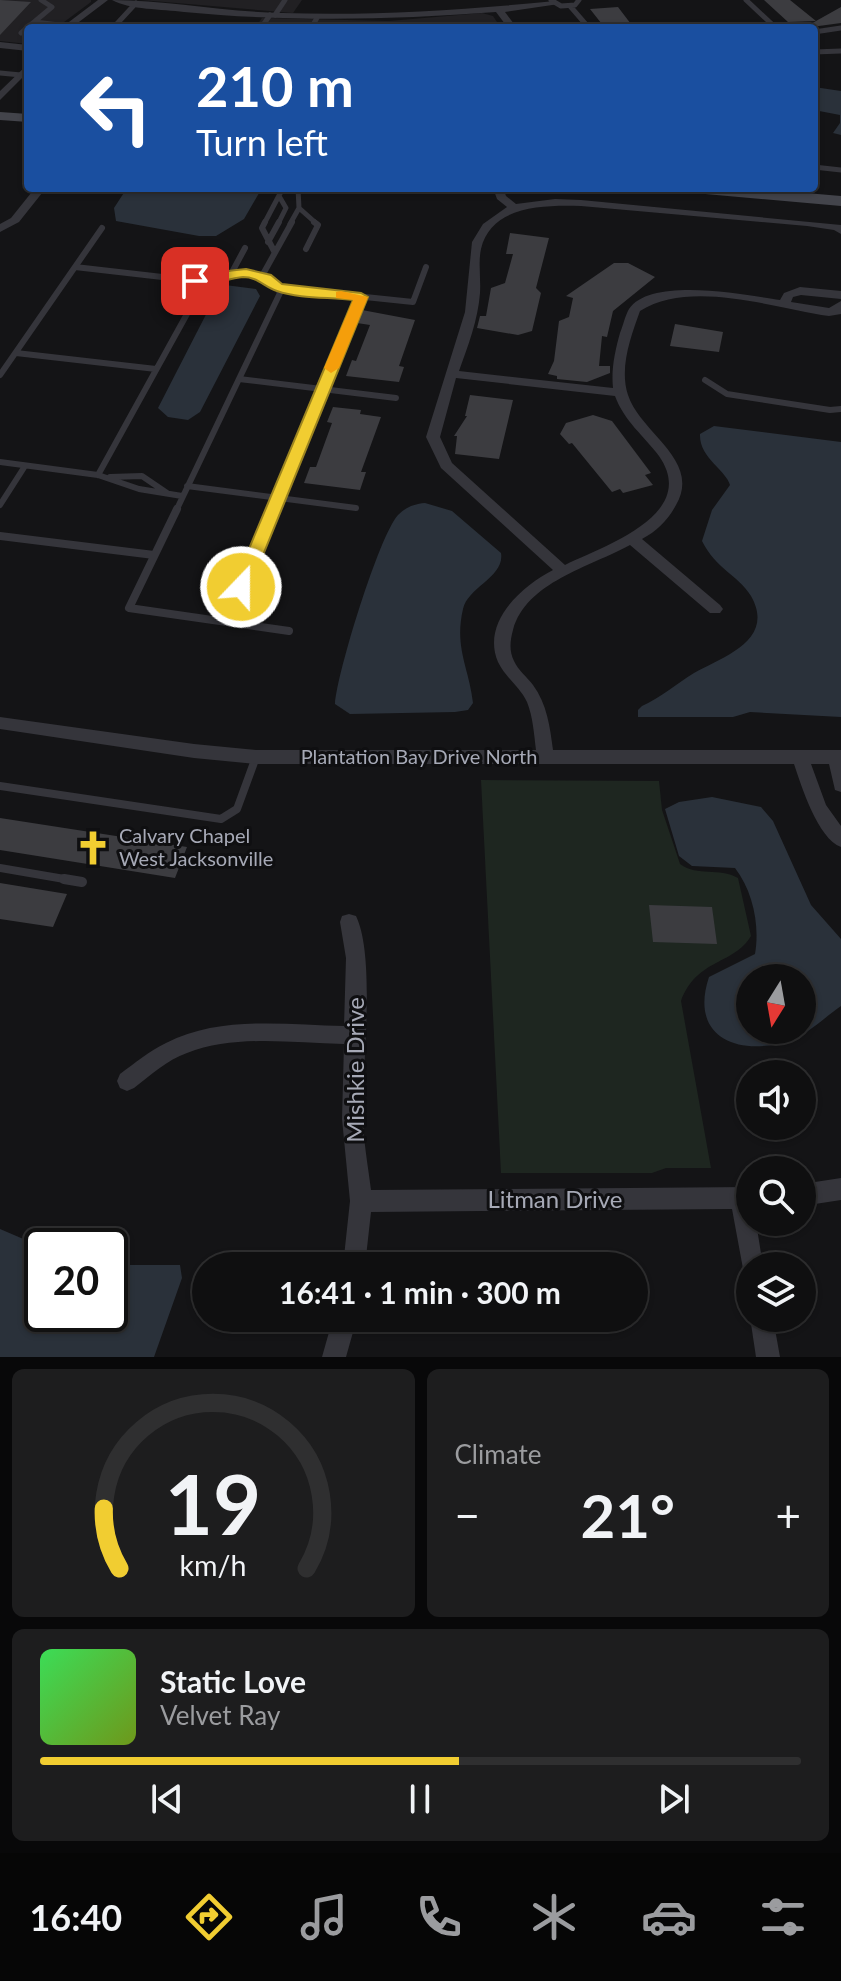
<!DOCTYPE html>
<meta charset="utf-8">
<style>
body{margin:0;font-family:Lato,sans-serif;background:#1d1d1e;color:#f1f3f6;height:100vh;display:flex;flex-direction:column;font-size:30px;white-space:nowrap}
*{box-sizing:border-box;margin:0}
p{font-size:26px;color:#9b9c9f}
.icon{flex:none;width:44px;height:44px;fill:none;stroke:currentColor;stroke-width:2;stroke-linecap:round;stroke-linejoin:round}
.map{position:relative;height:1357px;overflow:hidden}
.sheet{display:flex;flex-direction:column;gap:12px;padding:12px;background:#080809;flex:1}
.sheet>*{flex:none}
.top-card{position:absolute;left:24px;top:24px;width:794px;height:168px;border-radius:8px;box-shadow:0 2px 6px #0004,0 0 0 2px #2f2f30;background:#1a4fa0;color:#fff;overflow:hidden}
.needle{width:52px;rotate:191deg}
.buttons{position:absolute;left:736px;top:964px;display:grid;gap:16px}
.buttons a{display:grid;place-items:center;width:80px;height:80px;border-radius:50%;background:#0f0f10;box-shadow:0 2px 6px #0004,0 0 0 2px #2f2f30;font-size:40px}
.speed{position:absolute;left:24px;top:1228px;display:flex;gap:16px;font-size:40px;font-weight:700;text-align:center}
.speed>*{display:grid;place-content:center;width:104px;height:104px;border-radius:50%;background:#0f0f10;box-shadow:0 2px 6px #0004,0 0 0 2px #2f2f30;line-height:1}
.speed .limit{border:4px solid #111;border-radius:12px;background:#fff;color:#111}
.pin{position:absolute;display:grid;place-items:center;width:68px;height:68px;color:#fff;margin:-34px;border-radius:16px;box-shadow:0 4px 12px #0006}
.me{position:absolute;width:88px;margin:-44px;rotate:22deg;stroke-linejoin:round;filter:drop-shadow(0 0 6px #0008)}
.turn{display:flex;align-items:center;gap:28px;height:168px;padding:0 40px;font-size:36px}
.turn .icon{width:104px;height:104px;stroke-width:2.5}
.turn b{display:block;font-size:56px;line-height:68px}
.big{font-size:60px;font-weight:700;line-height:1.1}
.sheet .widget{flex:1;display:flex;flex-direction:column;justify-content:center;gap:12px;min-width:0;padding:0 28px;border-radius:12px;background:#1d1d1e}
.sheet .dial{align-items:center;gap:0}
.dial svg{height:208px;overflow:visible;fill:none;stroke:#2f2f30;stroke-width:7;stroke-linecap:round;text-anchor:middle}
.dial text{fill:#f1f3f6;stroke:none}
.song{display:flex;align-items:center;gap:24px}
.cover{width:96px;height:96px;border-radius:12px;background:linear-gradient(135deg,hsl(130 70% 55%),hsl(80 70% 35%))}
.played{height:8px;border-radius:4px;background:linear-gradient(90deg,#f1cd31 55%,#2f2f30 55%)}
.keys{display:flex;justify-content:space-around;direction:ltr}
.heat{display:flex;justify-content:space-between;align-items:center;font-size:44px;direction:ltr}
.sheet .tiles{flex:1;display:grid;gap:12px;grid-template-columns:1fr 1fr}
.widget:last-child{grid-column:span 2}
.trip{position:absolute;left:192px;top:1252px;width:456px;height:80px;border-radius:40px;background:#0f0f10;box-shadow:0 2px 6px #0004,0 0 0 2px #2f2f30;font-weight:700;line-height:80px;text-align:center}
.tabs{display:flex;height:128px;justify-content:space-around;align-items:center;background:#060606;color:#9b9c9f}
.tabs .icon{width:56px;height:56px}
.tabs .active{color:#f1cd31}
.tabs b{font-size:36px;color:#f1f3f6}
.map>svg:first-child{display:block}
.built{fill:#212023}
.green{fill:#1e2620}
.water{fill:#2a313a;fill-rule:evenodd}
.building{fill:#3c3c40}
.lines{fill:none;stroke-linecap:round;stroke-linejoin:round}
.service-far3{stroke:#35353b;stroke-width:5}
.service-far2{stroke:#35353b;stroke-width:6}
.service-far1{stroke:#35353b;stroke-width:8}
.service{stroke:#35353b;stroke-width:10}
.minor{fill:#35353b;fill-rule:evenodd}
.secondary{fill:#43444b;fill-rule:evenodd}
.route{fill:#f1cd31;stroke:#9d8520;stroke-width:2}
.slow{fill:#f59e0b}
.labels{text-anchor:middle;stroke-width:6;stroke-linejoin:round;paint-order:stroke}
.street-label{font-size:20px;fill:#a6a9b6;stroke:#0f0f11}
.poi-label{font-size:20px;fill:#a6a9b6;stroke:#0f0f11;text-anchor:start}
.near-street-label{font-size:24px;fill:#a6a9b6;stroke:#0f0f11}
</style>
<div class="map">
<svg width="841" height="1357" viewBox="0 0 841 1357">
<rect width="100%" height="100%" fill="#141416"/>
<path class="built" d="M0 0H91V2L56 28H28V44L0 41Z
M141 0H302L293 13Z
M482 13 493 16 501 28H255L262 18 389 21Z"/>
<path class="green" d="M481 780 659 781 662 810 680 864C698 877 719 867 738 878L751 936C734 965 697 958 681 1001L711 1168H666L652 1173H501Z"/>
<path class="water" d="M814 87 841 91V135L833 133 840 123V115L814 110Z
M127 188H262L244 219 216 236H199L116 221 114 208Z
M225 285 256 289 260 296 200 412 188 420 168 417 158 408 217 293Z
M714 426 841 442V717L750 712 733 717H638V710L642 706C660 698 676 684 694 673 723 657 776 640 751 596 738 575 716 569 702 541L712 510 730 485C726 470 699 458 700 434Z
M425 503 452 511 501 553C505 577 468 587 463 609 454 648 469 667 473 703L468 710 455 712 350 714 335 704C337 673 379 536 398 515 406 507 414 504 425 503Z
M712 797 761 807 773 821 811 905 841 939V1006C825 1017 807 1035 789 1041 737 1057 689 1037 709 977L755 954C760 926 753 891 735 868L692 866 679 856 665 809 679 802ZM802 978V1030H750V978Z
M0 1229 42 1247V1314H110V1265H180L182 1278 154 1357H0Z"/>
<path class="building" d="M0 0 31 2 0 35Z
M764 0H790L816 21 841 7V23L804 28 816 21 788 22Z
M618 7 634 28H605L590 9Z
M510 233 549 238 536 288 541 293 532 331 518 335 477 328 480 316H486L491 288 505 283 513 254H506Z
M614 263H628L655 277 613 311 607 337 602 336 599 366H610V373L587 382 557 379V376L548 374 554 361 559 321 569 317 573 298 566 296Z
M362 310 415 320 399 366 404 367 399 382 346 376 352 360 356 361 370 325 357 323Z
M675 324 723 332 719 352 670 346Z
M470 395 513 400 499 459 455 454 457 436H454L467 416H465Z
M333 407 361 410 360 414 381 417 361 472H366L360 490 304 483 310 467H316L332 423 327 422Z
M593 415 612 421 651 473 645 475 653 485 623 493 620 489 612 492 572 443 569 444 560 434 566 423Z
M0 818 187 847 175 878 0 850Z
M0 883 67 894 53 927 0 919Z
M649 905 712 907 717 944 653 942Z"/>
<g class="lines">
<path class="service-far3" d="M551 0 561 6 575 5 579 0
M746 0 776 28
M570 6 589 28
M275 15 285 0
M35 22 67 26
M113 28 136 3
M261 28 270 15
M311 28 317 18
M814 32 841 28
M21 33 52 7 41 0
M814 52 841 51
M0 73 21 75
M814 167 841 170
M299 208 317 224
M264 224 283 188
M278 224 286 208 279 196
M290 224 299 208 298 188"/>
<path class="service-far2" d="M265 222 262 228 274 251
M268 242 279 222
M306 249 318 225 314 222
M75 267 206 282
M231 274 245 248
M262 276 292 222
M279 288 413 302 426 267
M16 353 156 369
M0 375 102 228
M239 379 396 398
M705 380 727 394 830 410 841 409
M0 462 98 475 139 489 182 496
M98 475 203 285C227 271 266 263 280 293L176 511
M110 477 142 476 167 493
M187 486 356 508
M0 505 25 466
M273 511 361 297"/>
<path class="service-far1" d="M177 509 129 608 289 631
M0 536 154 555
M227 622 274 509
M0 786 221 819 237 809 256 757
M0 868 76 881"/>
<path class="service" d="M64 879 82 882"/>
<path class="minor" d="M98 0H108L71 28H61Z
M112 0C168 0 225 12 282 13 373 16 464 10 555 1L559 4 505 12 517 28H508L496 12C392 20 288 22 184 12 162 9 130 10 112 0Z
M0 42 28 45V51L0 48Z
M28 64V72L0 100V91Z
M35 188H46L19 222 0 232V224L11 218Z
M493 188H503L506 196 516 204 555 199 581 200 841 225V234L834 230 807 226 581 206C545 205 491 205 481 249 478 263 481 278 480 293 478 320 468 346 459 371L613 388C611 369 615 351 620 333 623 326 625 316 629 309 651 276 747 295 780 300L784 293 800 287 841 291V299L801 295 793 297 791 302 829 308 841 301V314L829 316C773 308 691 279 640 311 631 336 619 368 628 395 640 433 702 460 676 505 668 520 657 531 642 539L720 605 723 609 720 613H710L630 545C590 567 526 582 513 630 510 641 509 651 514 661 518 670 527 677 533 685 547 704 550 727 553 750H841V792L835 790 829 764H811L826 805 841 826V847C818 839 801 785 794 764H256L194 758 0 729V717L194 744 256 750H536C534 734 533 717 527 702 520 687 505 677 498 662 481 622 522 586 553 570L441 468 426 437 465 312 472 242 483 224 507 207 497 199ZM456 378 615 396C624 421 644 436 659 456 700 515 603 546 565 565L452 463 440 437Z
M349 914 356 916C376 958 362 1065 363 1115 363 1140 368 1165 371 1190L750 1187V1222H756L763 1266H750V1276L744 1274 732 1209 371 1212 365 1266H343L350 1201 342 1119 344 1044C293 1043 235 1034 187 1053 167 1060 151 1075 134 1088L127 1091 120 1088 117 1081 120 1074C135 1063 149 1051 166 1043 221 1015 286 1025 344 1026L346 958 340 922 342 916Z
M841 1178V1200L802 1206V1184Z
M750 1317 773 1318 780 1357H756Z
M333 1318H357L346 1357H322Z"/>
<path class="secondary" d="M0 112 28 114V122L0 120Z
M686 188H748L841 196V206L694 193Z"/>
</g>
<path class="route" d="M246 269 271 275 282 284 361 293 368 297 250 587 241 593 233 587 353 300C329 297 300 299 277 291 264 287 258 277 243 277 224 278 204 293 188 281 197 275 233 270 246 269Z"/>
<path class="slow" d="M341 291 368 297 339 368 331 373 324 368 353 300 336 298V292Z"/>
<defs>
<g id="church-bare" transform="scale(2.76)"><path d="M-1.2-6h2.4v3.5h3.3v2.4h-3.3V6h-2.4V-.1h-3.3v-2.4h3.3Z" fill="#f1cd31" stroke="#0f0f11" stroke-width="2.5" paint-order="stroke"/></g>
</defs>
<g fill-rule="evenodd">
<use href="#church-bare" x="93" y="848"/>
</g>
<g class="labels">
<g class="street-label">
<text x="419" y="764">Plantation Bay Drive North</text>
</g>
<g class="poi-label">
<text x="119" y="843">Calvary Chapel<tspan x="119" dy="23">West Jacksonville</tspan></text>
</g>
<g class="near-street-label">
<text transform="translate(356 1070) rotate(-90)" y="8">Mishkie Drive</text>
<text x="555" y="1208">Litman Drive</text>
</g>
</g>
</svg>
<div class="buttons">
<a><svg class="needle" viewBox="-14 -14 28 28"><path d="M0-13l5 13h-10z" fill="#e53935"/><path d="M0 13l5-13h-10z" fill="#9b9c9f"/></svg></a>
<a><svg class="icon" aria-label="sound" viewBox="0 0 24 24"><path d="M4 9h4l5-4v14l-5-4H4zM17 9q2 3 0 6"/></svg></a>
<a><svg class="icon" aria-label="search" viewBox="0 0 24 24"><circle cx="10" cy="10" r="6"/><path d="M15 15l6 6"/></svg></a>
<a><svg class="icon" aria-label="layers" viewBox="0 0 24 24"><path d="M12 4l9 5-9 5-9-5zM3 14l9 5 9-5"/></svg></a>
</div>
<div class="speed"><div class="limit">20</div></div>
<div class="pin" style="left:195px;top:281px;background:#d93025"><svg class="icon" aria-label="arrive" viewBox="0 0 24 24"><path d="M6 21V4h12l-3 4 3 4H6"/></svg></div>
<svg class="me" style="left:241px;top:587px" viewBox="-20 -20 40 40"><circle r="17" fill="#f1cd31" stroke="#fff" stroke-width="3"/><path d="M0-11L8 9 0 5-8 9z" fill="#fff"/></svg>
<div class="trip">16:41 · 1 min · 300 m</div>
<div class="top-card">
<div class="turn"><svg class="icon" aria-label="left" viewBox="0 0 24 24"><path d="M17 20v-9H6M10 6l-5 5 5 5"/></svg><div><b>210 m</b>Turn left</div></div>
</div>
</div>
<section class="sheet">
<div class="tiles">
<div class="widget dial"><svg viewBox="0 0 100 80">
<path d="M14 69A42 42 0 1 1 86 69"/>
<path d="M14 69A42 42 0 0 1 8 46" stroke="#f1cd31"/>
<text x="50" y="56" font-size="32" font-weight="700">19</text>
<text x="50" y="72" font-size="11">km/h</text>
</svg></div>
<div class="widget"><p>Climate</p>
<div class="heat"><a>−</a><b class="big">21°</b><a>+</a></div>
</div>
<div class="widget">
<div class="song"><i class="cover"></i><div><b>Static Love</b><p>Velvet Ray</p></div></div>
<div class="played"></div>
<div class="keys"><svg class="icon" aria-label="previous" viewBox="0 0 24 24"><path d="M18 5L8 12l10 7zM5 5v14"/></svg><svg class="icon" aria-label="pause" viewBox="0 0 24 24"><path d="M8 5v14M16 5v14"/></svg><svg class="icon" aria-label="next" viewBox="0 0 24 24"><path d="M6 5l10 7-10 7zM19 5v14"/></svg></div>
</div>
</div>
</section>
<nav class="tabs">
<b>16:40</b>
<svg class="icon active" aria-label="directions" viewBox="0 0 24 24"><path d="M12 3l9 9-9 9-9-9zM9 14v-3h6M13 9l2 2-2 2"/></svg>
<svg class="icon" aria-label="music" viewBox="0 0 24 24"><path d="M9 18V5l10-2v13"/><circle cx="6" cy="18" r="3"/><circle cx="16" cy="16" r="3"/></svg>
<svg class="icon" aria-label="phone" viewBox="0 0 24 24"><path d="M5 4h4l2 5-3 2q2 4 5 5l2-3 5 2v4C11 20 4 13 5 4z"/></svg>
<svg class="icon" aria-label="climate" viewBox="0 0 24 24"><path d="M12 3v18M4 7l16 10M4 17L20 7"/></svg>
<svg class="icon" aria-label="car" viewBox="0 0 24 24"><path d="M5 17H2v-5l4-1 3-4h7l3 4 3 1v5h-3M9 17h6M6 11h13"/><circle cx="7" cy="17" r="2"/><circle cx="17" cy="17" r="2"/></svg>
<svg class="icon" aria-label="filters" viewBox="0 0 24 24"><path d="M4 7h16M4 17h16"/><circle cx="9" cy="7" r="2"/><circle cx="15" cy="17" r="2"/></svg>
</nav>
